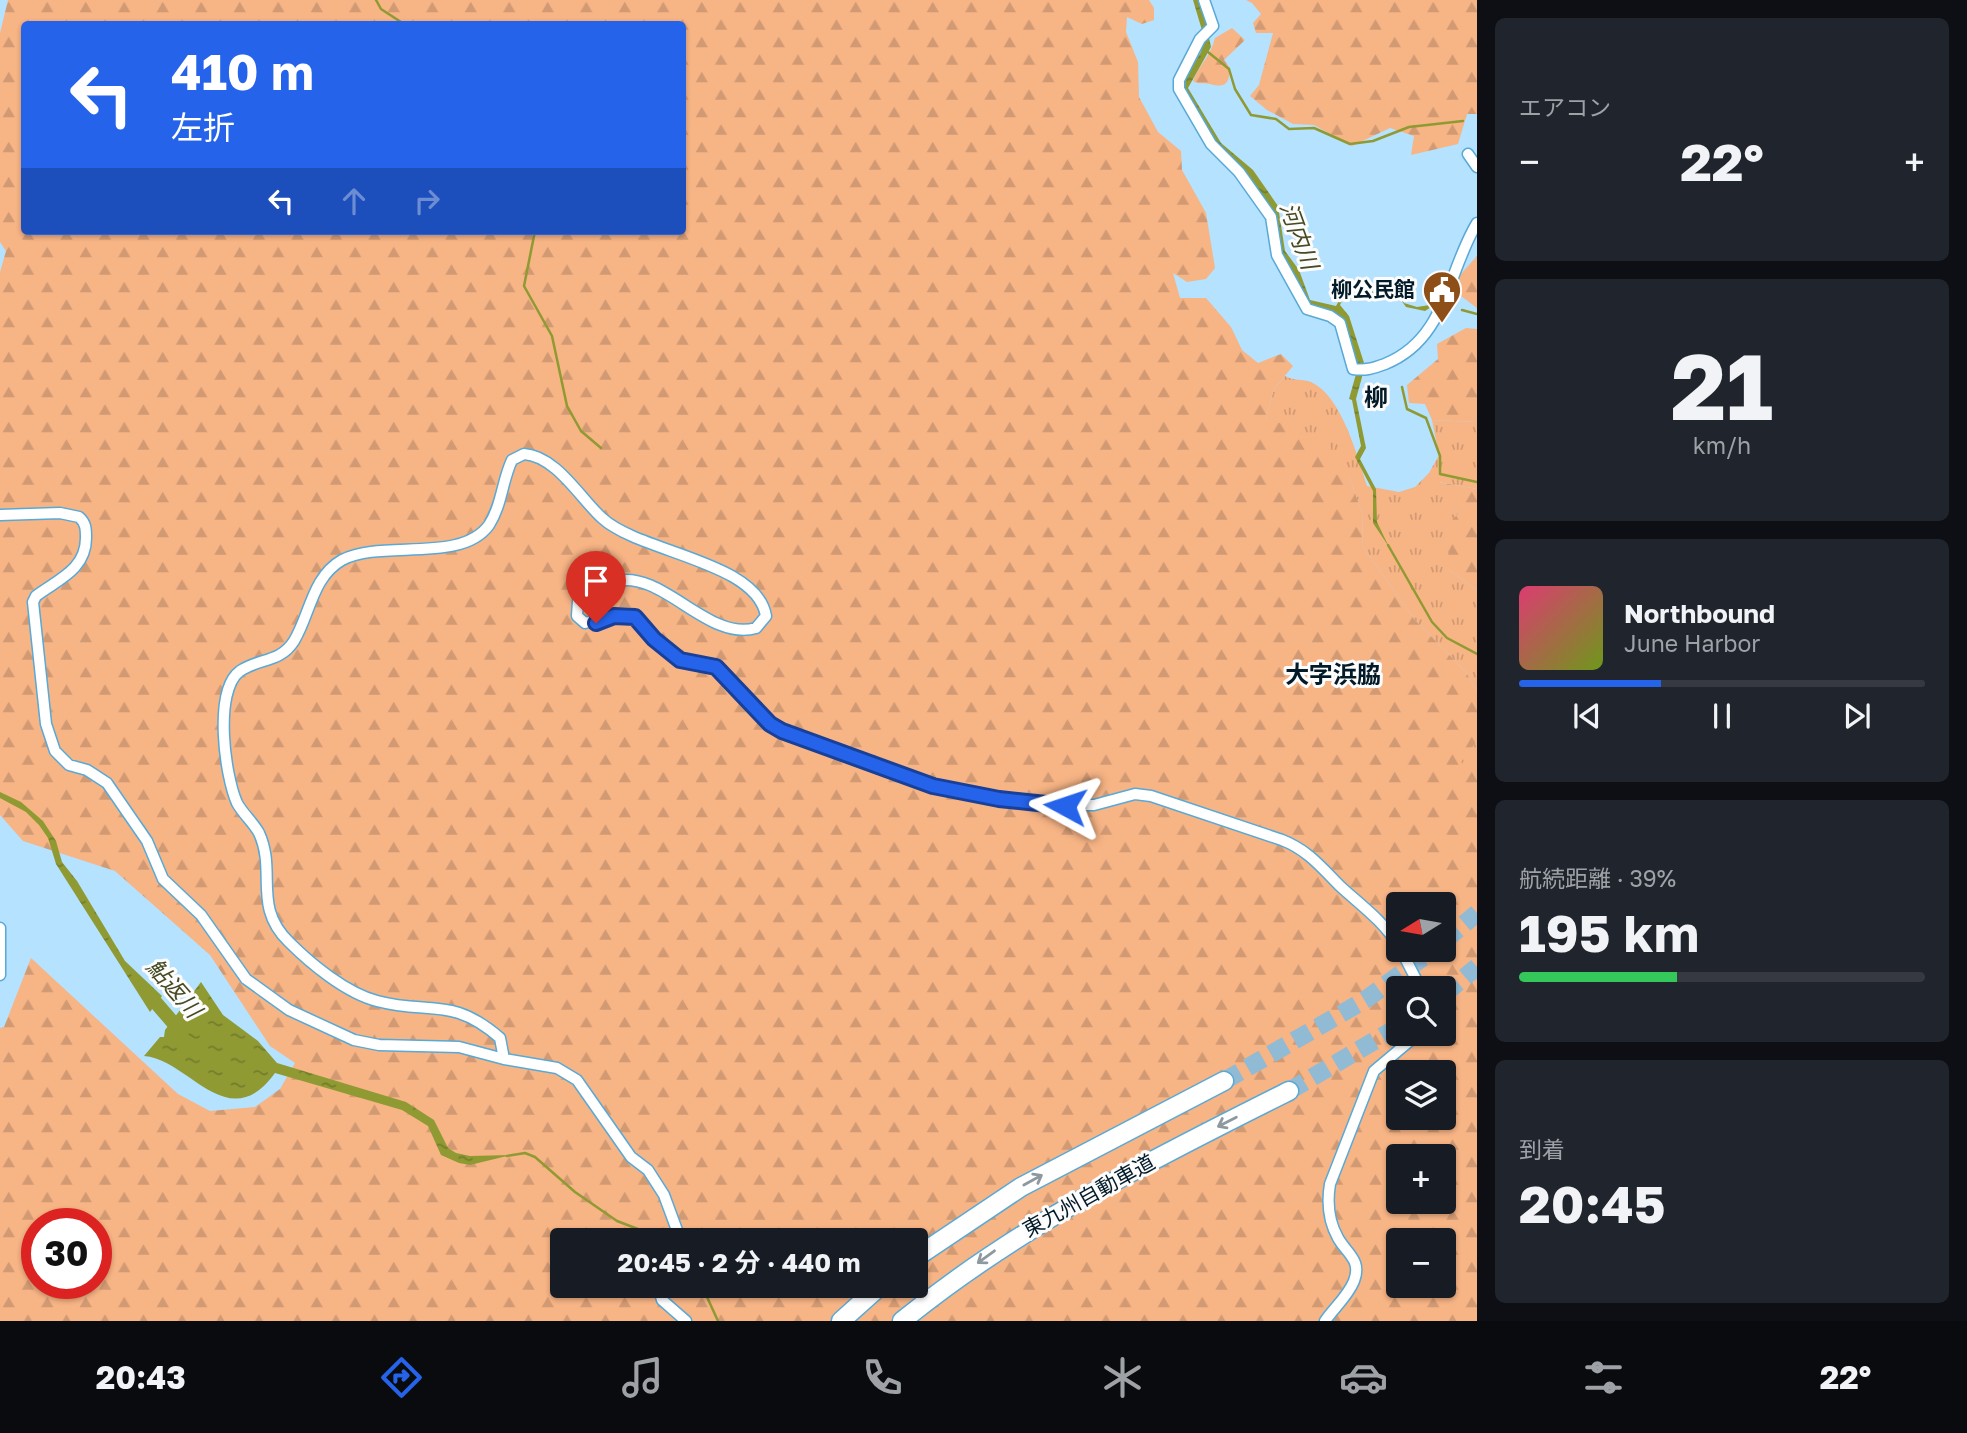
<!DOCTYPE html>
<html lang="ja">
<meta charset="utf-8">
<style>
body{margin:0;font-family:"Golos Text","Noto Sans JP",sans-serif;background:#20242c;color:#f1f3f6;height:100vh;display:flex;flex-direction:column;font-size:26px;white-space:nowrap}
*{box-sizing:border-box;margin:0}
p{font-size:23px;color:#9ea1a6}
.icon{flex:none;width:38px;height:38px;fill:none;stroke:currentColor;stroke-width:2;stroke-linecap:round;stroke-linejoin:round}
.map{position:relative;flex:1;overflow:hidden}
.panel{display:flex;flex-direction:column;gap:18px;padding:18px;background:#0d0f14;width:490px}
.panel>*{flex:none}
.guide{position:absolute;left:21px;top:21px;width:665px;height:214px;border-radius:7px;box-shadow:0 2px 5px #0004;background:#2563eb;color:#fff;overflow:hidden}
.needle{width:46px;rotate:259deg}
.fabs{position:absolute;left:1386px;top:892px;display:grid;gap:14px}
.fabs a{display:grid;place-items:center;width:70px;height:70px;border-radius:7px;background:#171b24;box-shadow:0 2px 5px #0004;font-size:35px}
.speed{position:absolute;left:21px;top:1208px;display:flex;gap:14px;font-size:35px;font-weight:700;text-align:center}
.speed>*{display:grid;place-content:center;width:91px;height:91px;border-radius:50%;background:#171b24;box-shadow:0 2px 5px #0004;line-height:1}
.speed .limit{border:10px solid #d22;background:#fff;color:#111}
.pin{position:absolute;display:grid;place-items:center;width:60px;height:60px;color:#fff;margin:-72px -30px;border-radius:50% 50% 50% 0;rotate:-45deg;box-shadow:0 0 7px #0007}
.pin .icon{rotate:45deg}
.me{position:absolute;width:77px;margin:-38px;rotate:275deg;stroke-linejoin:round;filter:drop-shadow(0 0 5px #0008)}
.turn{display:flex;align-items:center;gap:24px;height:147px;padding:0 35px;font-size:32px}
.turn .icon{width:91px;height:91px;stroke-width:2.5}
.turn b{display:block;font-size:49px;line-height:60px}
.lanes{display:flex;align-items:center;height:66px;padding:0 35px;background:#0003;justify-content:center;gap:35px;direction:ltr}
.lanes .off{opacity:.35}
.big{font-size:52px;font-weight:700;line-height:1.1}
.panel .widget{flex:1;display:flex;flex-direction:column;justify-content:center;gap:10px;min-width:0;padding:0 24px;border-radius:10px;background:#20242c}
.panel .dial{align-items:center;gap:0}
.dial b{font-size:91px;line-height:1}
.song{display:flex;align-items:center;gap:21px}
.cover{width:84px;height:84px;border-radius:10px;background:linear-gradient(135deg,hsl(340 70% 55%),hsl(80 70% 35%))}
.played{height:7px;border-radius:4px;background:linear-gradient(90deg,#2563eb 35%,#363941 35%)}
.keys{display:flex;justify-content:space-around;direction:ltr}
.heat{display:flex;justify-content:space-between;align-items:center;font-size:38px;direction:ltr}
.charge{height:10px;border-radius:5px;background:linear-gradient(90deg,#34c759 39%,#363941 0)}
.trip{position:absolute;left:550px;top:1228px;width:378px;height:70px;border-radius:7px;background:#171b24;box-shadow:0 2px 5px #0004;font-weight:700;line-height:70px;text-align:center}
.menu{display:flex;height:112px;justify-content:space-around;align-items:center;background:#090b0e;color:#9ea1a6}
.menu .icon{width:49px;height:49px}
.menu .active{color:#2563eb}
.menu b{font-size:32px;color:#f1f3f6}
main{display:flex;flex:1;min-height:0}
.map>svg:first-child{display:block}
.grass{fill:url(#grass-tufts)}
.forest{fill:url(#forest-firs);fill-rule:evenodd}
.water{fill:url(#water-ripples)}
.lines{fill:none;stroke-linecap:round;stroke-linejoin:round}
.stream{stroke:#8f9a33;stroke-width:2.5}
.river{stroke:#8f9a33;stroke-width:14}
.motorway-tunnel{stroke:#91bad4;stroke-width:18;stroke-dasharray:18 9;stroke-linecap:butt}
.minor-casing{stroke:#59a9d7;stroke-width:13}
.motorway-casing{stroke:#59a9d7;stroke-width:21}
.minor{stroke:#fff;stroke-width:10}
.motorway{stroke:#fff;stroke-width:18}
.oneway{stroke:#8e989f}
.route-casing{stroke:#184099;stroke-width:18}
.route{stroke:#2563eb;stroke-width:12}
.labels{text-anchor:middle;stroke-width:6;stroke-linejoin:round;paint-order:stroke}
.poi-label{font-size:21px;font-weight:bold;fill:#031b29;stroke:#fcfcfc;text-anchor:end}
.street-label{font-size:21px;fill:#031b29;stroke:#fcfcfc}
.water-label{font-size:23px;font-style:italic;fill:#454a20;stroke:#fcfcfc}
.quarter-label{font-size:24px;font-weight:bold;fill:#031b29;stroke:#fcfcfc}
</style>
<main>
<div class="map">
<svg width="1477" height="1321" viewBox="0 0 1477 1321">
<defs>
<pattern id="grass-tufts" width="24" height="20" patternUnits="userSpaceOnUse" patternTransform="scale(1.75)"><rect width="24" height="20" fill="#f7b485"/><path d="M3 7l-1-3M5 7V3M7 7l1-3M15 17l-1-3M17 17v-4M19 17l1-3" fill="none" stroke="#d29a73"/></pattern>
<pattern id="forest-firs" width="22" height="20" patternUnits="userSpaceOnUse" patternTransform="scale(1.75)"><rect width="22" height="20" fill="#f7b485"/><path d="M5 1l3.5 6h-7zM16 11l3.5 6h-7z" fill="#d29a73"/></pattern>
<pattern id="water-ripples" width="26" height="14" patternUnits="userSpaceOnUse" patternTransform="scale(1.75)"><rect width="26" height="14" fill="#8f9a33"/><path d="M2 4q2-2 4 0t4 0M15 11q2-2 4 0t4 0" fill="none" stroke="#737d2b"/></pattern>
</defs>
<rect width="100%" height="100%" fill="#b4e2ff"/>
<path class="grass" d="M1285 376C1294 381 1303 379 1311 382 1342 396 1357 456 1367 486L1399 492 1415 487 1429 473 1439 455 1432 420 1477 422V489L1439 482 1458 514 1449 569 1477 591V692L1466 672 1414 619 1363 547 1362 512 1349 477 1266 418 1274 389Z
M1477 741V776H1474L1460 762Z"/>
<path class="forest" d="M8 0H1149L1154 8V20L1142 24 1127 17 1126 32 1138 62 1139 97 1158 132 1181 151 1182 170 1206 213 1215 268 1206 279 1187 282 1173 273 1180 298H1206L1231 327 1242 350 1258 363 1281 354 1293 366 1274 389 1266 418 1326 440 1349 477 1362 512 1363 547 1414 619 1466 672 1477 692V741L1461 762 1477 776V1321H0V1028L4 1027 31 958 178 1094 210 1111 255 1107 280 1089 295 1063 270 1046 210 955 115 871 23 841 0 815V272L6 251 0 242V33ZM24 24H682V231H24ZM1398 905H1444V950H1398ZM1398 989H1444V1034H1398ZM1398 1073H1444V1118H1398ZM1398 1157H1444V1202H1398ZM37 1223H96V1283H37ZM562 1241H915V1286H562ZM1398 1241H1444V1286H1398Z
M1246 0H1477V114H1467L1458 144 1411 155 1414 136 1390 128 1352 146 1314 125 1293 124 1267 110 1250 96 1259 85 1273 33H1256L1253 23 1261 14 1252 3Z
M1232 28 1245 40 1224 60 1230 68C1229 85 1225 88 1210 84 1203 82 1200 85 1193 81 1199 65 1211 56 1215 38Z
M1477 256V308L1457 293 1459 276Z
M1466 328 1477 329V422L1432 420 1425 404 1409 403 1407 385 1438 359 1437 344Z
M1438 482 1477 489V591L1449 569 1447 525 1458 514Z"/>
<path class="water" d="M1193 0H1201L1211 47 1188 88 1221 143 1253 170 1278 206 1285 251 1299 270 1310 300 1336 306 1340 299 1372 291 1377 295C1385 291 1389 287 1398 289L1404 303 1417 307 1436 304 1425 311 1406 307 1394 290 1376 297 1370 293 1342 301 1340 305 1349 316 1365 366 1356 399 1366 448 1360 459 1376 489 1377 522 1389 547 1373 523V491L1355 457 1361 446 1352 400 1349 399 1356 374 1341 320 1335 314 1310 306 1280 254 1275 217 1265 199 1250 178 1217 146 1183 94V82L1201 52 1204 37Z
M0 792 21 802 43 821 56 841 62 862 77 881 125 961 162 996 150 1012 56 864 48 838 39 825 26 812 0 798Z
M201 982 223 1015 258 1041 277 1063 406 1102 434 1120 448 1148 456 1153 470 1156 511 1155 470 1165 459 1163 441 1155 428 1126 402 1110 275 1073C228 1138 189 1059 144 1056L160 1037H164L165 1030Z"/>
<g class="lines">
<path class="stream" d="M376 0 381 9 404 24
M1208 52 1229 69 1235 89 1251 115 1276 119 1289 129 1314 128 1350 144 1373 141 1409 127 1463 121
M535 231 524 286 552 336 567 406 581 431 601 448
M1462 310 1477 314
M1402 387 1407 409 1426 418 1440 456V474L1477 482
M1388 545 1432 622 1447 638 1477 654
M507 1156 525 1153 535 1157 575 1192 617 1221 669 1241
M702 1286 718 1321"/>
<path class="river" d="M145 990 182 1033"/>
<path class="motorway-tunnel" d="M1444 941 1477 913
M1444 994 1477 967
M1224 1081 1365 1000 1433 950
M1289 1091 1398 1027"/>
<g class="minor-casing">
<path id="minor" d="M1204 0 1213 26 1200 39 1179 80V89L1211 144 1239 172 1271 217 1277 255 1307 309 1330 316 1340 323 1353 369C1365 371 1374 368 1385 364 1447 339 1447 272 1477 223
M1468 154 1477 167
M0 515 60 513 79 517C86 523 86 529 86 538 86 570 57 580 36 596L33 602 46 724 55 751 69 765 87 770 107 783 147 841 163 879 201 915 246 979 289 1010 354 1040 379 1045 459 1047 504 1059 500 1038C452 996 429 1015 377 1001 346 993 311 964 289 942 252 906 277 872 259 833 253 822 243 814 237 803 225 776 213 691 240 671 259 658 280 663 294 641 310 615 312 577 342 560 381 539 461 564 489 525 502 505 502 481 512 460L524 454C556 456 580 498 602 518 640 553 757 561 766 616L756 628C708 642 663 570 616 581 602 584 589 593 578 601L577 616 585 623 614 616 635 617 654 639 680 660 716 667 775 728 853 755 909 779 954 791 1045 805H1094L1135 794 1151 796 1282 840C1308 850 1322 868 1341 887 1362 906 1383 921 1398 945
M0 928V975
M1401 950 1421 989
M504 1059 557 1068 577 1080 631 1157 648 1170 664 1195 681 1241
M658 1286 662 1300 686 1321
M1325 1321C1334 1308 1348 1296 1354 1281 1362 1260 1347 1254 1338 1238 1329 1222 1327 1202 1330 1184L1374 1071 1418 1034"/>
</g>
<g class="motorway-casing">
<path id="motorway" d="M915 1258 1021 1187 1224 1081
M841 1321 880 1286
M902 1321C1020 1225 1153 1159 1289 1091"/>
</g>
<use href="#minor" class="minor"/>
<use href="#motorway" class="motorway"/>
</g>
<defs><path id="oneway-shaft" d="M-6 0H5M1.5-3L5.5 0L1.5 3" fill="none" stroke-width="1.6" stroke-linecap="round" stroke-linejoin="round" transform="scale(1.75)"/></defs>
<g class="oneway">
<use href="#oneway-shaft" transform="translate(1227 1122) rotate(153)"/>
<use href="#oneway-shaft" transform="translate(1033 1180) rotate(-29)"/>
<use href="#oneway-shaft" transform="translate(986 1257) rotate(144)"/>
</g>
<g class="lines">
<g class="route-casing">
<path id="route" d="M596 623 614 616 635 617 654 639 680 660 716 667 770 724 782 731 933 786 999 799 1065 806"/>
</g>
<use href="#route" class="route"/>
</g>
<defs>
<g id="civic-pin" transform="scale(2.0125)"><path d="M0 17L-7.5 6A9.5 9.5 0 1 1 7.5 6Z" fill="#8e4e18" stroke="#fcfcfc"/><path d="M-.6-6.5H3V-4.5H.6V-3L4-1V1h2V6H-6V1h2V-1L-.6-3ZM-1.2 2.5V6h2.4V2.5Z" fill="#fff"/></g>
</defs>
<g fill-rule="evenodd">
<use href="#civic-pin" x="1442" y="290"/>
</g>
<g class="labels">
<g class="poi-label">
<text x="1415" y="297">柳公民館</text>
</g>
<g class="street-label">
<text transform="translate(1089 1196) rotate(-29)" y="7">東九州自動車道</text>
</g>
<g class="water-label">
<text transform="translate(1299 236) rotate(70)" y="8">河内川</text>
<text transform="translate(174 988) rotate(49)" y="8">鮎返川</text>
</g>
<g class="quarter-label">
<text x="1376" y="406">柳</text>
<text x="1333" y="683">大字浜脇</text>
</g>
</g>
</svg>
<div class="fabs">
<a><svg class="needle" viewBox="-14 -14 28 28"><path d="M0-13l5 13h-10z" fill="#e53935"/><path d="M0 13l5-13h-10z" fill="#9ea1a6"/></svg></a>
<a><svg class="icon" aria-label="search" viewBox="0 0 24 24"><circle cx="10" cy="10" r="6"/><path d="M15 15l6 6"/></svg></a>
<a><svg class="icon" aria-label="layers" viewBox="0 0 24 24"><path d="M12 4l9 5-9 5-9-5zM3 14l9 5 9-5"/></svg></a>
<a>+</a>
<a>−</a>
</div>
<div class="speed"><div class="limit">30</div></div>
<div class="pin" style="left:596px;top:623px;background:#d93025"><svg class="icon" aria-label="arrive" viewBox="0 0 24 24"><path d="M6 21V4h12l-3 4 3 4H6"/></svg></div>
<svg class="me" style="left:1065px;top:806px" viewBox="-20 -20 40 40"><path d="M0-17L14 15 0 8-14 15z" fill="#2563eb" stroke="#fff" stroke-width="4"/></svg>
<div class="trip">20:45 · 2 分 · 440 m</div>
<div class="guide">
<div class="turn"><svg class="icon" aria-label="left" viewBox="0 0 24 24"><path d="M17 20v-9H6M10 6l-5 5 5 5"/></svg><div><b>410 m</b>左折</div></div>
<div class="lanes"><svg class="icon" aria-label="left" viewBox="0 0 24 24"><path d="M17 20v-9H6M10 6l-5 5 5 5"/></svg><svg class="icon off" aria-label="ahead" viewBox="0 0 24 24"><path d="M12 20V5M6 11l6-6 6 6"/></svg><svg class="icon off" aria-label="right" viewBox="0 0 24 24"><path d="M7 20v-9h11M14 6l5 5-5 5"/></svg></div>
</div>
</div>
<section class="panel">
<div class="widget"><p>エアコン</p>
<div class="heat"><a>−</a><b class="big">22°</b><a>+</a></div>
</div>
<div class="widget dial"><b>21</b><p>km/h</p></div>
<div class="widget">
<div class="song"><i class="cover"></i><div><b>Northbound</b><p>June Harbor</p></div></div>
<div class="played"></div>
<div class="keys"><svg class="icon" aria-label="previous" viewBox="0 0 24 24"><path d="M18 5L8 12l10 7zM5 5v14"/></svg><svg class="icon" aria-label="pause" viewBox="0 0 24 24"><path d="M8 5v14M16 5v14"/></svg><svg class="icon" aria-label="next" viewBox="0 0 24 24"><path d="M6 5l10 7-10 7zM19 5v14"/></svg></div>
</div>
<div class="widget"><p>航続距離 · 39%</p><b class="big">195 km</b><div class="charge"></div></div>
<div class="widget"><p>到着</p><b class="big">20:45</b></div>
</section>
</main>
<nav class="menu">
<b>20:43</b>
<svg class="icon active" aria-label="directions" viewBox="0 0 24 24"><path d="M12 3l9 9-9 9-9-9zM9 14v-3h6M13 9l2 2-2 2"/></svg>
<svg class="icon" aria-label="music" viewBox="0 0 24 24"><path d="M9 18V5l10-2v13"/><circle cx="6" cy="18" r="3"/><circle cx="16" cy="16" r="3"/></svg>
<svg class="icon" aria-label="phone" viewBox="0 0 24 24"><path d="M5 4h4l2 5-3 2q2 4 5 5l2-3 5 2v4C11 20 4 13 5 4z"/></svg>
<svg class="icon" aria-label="climate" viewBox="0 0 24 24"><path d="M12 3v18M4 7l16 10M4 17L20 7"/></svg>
<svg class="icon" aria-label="car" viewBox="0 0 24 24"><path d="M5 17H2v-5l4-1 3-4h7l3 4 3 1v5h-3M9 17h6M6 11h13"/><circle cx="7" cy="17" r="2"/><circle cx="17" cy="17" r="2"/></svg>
<svg class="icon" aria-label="filters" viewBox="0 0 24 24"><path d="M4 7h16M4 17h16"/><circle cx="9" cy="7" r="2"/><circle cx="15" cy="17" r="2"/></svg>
<b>22°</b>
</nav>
